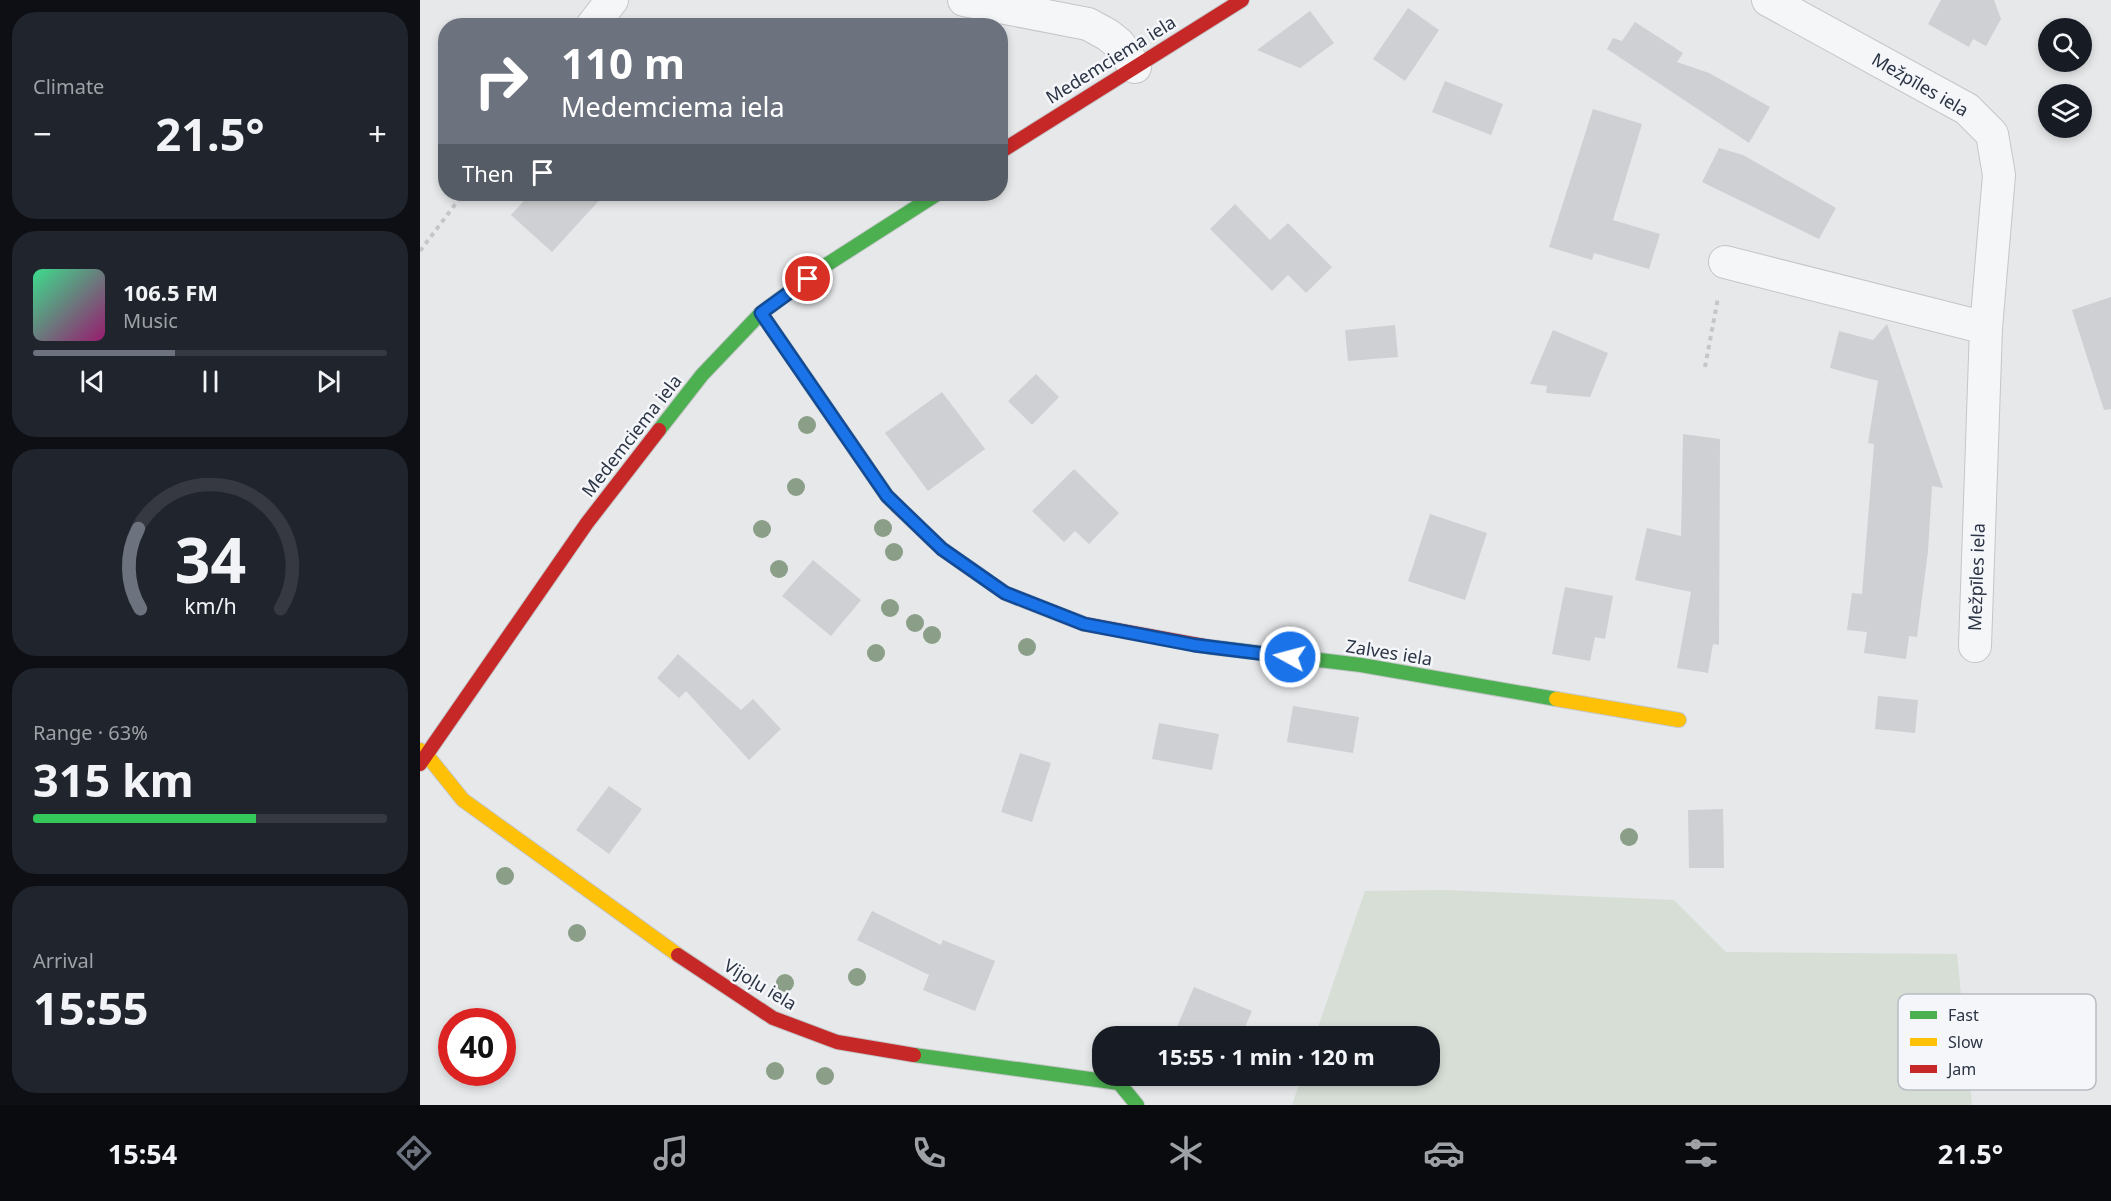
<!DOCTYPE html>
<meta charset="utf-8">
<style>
body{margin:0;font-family:"Noto Sans",sans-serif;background:#20242c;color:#f1f3f6;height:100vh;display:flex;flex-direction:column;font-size:22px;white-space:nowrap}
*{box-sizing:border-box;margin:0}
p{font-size:20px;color:#9ea1a6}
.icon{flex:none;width:33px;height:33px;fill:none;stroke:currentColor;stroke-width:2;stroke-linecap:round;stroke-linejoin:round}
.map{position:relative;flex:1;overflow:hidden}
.drawer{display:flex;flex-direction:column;gap:12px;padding:12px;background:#0d0f14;width:420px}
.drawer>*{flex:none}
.hud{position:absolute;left:18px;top:18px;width:570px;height:183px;border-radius:24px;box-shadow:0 3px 9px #0003;background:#6c737f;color:#fff;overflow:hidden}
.tools{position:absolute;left:1618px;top:18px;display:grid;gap:12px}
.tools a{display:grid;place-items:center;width:54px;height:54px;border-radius:50%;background:#171b24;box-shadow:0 3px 9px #0003;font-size:30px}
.speed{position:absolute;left:18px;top:1008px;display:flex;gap:12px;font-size:30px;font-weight:700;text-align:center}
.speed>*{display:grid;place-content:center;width:78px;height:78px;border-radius:50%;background:#171b24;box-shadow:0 3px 9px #0003;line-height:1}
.speed .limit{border:9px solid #d22;background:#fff;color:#111}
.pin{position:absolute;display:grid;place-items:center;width:51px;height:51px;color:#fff;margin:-26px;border:3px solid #fff;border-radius:50%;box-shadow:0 2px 6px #0007}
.me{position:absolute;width:66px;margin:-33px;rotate:277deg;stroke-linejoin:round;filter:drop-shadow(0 0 4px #0008)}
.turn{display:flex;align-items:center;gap:21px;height:126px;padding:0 24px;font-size:27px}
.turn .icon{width:78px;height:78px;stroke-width:2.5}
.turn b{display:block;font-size:42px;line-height:51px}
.then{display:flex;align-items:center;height:57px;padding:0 24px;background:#0003;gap:12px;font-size:22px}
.big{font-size:45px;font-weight:700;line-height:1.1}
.drawer .tile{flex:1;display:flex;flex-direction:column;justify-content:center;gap:9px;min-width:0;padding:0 21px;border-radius:24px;background:#20242c}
.drawer .dial{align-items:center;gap:0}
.dial svg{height:156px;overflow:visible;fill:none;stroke:#363941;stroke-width:7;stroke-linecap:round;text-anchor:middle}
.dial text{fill:#f1f3f6;stroke:none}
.song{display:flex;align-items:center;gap:18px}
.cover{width:72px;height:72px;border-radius:9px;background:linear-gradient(135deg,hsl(150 70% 55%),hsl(320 70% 35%))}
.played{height:6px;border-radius:3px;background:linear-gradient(90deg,#6c737f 40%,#363941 40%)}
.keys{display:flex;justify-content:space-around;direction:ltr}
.heat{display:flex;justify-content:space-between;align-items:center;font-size:33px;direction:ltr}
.charge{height:9px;border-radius:4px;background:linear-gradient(90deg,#34c759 63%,#363941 0)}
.trip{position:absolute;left:672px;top:1026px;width:348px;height:60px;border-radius:24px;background:#171b24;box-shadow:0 3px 9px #0003;font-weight:700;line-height:60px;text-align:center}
.tabs{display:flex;height:96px;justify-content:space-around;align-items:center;background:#090b0e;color:#9ea1a6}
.tabs .icon{width:42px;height:42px}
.tabs .on{color:#6c737f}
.tabs b{font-size:27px;color:#f1f3f6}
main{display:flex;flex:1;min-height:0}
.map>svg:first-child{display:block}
.green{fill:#d6ded6}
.building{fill:#ced0d3}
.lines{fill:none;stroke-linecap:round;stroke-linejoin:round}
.street-casing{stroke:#c4c6c8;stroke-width:34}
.fast-casing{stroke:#c4c6c8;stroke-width:16}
.slow-casing{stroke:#c4c6c8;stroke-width:16}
.jam-casing{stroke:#c4c6c8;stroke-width:16}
.path{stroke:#c5c6ca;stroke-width:4;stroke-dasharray:4.5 4.5;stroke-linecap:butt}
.street{stroke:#f5f6f7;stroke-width:32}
.fast{stroke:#4caf50;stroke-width:14}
.slow{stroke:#ffc107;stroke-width:14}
.jam{stroke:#c62828;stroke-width:14}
.tree{fill:#8a9e88}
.route-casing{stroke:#114b97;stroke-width:15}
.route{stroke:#1a73e8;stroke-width:10}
.labels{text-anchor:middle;stroke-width:5;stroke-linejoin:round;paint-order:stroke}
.street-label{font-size:18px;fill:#2b3445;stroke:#f4f6f9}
.key{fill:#f4f6f9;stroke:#b8bcc3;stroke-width:1.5}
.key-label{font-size:16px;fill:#2b3445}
</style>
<main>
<section class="drawer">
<div class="tile"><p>Climate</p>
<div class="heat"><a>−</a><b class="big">21.5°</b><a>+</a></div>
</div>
<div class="tile">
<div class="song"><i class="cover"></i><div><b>106.5 FM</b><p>Music</p></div></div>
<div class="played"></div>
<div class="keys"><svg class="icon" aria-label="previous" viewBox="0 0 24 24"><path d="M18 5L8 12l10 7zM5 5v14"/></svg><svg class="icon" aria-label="pause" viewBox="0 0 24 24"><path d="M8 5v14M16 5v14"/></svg><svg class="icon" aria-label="next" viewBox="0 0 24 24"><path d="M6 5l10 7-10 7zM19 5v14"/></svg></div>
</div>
<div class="tile dial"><svg viewBox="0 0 100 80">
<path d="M14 69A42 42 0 1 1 86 69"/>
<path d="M14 69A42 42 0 0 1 13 28" stroke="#6c737f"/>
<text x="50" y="56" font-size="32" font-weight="700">34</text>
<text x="50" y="72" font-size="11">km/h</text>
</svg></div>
<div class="tile"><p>Range · 63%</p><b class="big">315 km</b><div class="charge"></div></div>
<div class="tile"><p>Arrival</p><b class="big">15:55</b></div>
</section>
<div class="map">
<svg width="1691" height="1105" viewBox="0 0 1691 1105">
<rect width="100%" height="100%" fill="#e6e8ea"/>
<path class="green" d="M1025 890 1254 900 1306 952 1537 954 1552 1105H872L882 1076H1010V1036H895L945 891Z"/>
<path class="building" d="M1521 0H1574L1581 19 1566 46 1553 39 1549 47 1508 24Z
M988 8 1019 30 985 81 953 59Z
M890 11 914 43 880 68 837 50Z
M1215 22 1263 53 1257 62 1289 73 1350 107 1329 143 1187 49 1193 38 1202 41Z
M1025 81 1083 104 1071 135 1012 112Z
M1173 109 1222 124 1193 220 1240 234 1229 269 1174 253 1172 260 1129 247Z
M1299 148 1323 155 1416 208 1399 239 1282 182Z
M110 194H185L132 252 91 215Z
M815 204 850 240 868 223 912 267 886 293 868 275 852 291 790 229Z
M1691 297V409L1684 410 1652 310Z
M1467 324 1523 488 1512 486 1508 551 1497 637 1489 636 1486 659 1444 653 1447 632 1427 630 1432 593 1442 594 1454 444 1448 443 1458 381 1410 368 1419 331 1453 340Z
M975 325 978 357 928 361 925 330Z
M1133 330 1188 353 1170 397 1126 393 1127 386 1110 384Z
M616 374 639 397 612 425 588 401Z
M522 392 565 449 508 491 465 433Z
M1263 434 1300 439 1299 645 1293 644 1288 673 1257 668 1271 592 1215 580 1227 528 1261 536Z
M654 469 699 513 669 544 655 531 644 542 612 511Z
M1010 514 1067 533 1045 600 988 581Z
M393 560 441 600 411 636 362 596Z
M1145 587 1193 596 1185 639 1175 637 1170 661 1132 654Z
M258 654 321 710 333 699 361 729 329 760 266 691 259 698 237 678Z
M1458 696 1498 700 1495 733 1455 729Z
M873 706 939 717 933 753 867 742Z
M739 723 799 734 792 770 732 759Z
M600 753 631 763 612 822 581 812Z
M189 786 222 809 189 854 156 830Z
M1303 809 1304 868H1269L1268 810Z
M452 911 521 945 523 940 575 961 555 1011 503 990 509 975 437 940Z
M774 987 832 1011 821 1036H753Z"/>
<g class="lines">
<g class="street-casing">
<path id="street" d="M544 0 668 24 688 35 699 44 715 67
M1348 0 1547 109 1572 134 1579 175 1566 328 1555 646
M172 26 192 0
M1305 262 1566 328"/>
</g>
<g class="fast-casing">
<path id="fast" d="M239 430 282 375 341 313 403 267 517 194
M790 647 941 665 1136 699
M494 1055 699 1083 717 1105"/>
</g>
<g class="slow-casing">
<path id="slow" d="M341 313 467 496 477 506
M1136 699 1259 720
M0 750 6 754 43 800 258 955"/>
</g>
<g class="jam-casing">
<path id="jam" d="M580 152 822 0
M477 506 522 549 585 593 664 624 790 647
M0 764 167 523 239 430
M258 955 353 1018 417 1042 494 1055"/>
</g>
<path class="path" d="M0 251 43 194
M1285 367 1298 298"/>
<use href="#street" class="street"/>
<use href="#fast" class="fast"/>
<use href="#slow" class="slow"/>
<use href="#jam" class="jam"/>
</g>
<g class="tree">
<circle cx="387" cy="425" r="9"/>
<circle cx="376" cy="487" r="9"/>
<circle cx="463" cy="528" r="9"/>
<circle cx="342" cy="529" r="9"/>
<circle cx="474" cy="552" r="9"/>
<circle cx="359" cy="569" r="9"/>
<circle cx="470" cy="608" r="9"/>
<circle cx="495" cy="623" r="9"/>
<circle cx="512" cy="635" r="9"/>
<circle cx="607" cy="647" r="9"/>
<circle cx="456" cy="653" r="9"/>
<circle cx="1209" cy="837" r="9"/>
<circle cx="85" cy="876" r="9"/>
<circle cx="157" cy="933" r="9"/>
<circle cx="437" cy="977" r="9"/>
<circle cx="365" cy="983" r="9"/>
<circle cx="355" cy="1071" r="9"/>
<circle cx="405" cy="1076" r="9"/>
</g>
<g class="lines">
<g class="route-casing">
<path id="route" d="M388 279 341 313 467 496 522 549 585 593 664 624 774 645 870 657"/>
</g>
<use href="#route" class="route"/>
</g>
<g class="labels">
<g class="street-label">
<text transform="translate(691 60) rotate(-32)" y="6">Medemciema iela</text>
<text transform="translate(1500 85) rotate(30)" y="6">Mežpīles iela</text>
<text transform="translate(212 436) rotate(-52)" y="6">Medemciema iela</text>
<text transform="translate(1557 577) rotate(-88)" y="6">Mežpīles iela</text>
<text transform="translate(969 653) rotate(9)" y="6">Zalves iela</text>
<text transform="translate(340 985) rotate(31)" y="6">Vijoļu iela</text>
</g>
</g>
<rect x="1478" y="994" width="198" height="96" rx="9" class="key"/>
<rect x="1490" y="1011" width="27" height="8" fill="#4caf50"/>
<rect x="1490" y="1038" width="27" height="8" fill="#ffc107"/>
<rect x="1490" y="1065" width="27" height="8" fill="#c62828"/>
<g class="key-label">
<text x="1528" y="1021">Fast</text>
<text x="1528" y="1048">Slow</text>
<text x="1528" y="1075">Jam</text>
</g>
</svg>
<div class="tools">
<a><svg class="icon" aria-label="search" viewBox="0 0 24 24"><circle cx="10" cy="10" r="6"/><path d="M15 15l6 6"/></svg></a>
<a><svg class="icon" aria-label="layers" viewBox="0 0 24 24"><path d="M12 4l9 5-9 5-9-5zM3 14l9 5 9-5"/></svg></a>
</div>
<div class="speed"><div class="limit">40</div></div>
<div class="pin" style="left:388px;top:279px;background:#d93025"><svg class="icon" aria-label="arrive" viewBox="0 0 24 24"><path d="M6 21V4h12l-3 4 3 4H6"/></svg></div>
<svg class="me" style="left:870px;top:657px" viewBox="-20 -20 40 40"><circle r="17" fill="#1a73e8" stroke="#fff" stroke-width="3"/><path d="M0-11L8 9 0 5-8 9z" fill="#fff"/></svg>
<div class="trip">15:55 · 1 min · 120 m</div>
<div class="hud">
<div class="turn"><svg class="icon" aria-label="right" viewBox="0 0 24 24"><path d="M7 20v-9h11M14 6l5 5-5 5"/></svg><div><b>110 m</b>Medemciema iela</div></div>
<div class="then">Then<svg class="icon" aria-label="arrive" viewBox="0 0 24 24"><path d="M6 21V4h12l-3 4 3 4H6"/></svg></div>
</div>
</div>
</main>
<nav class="tabs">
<b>15:54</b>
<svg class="icon on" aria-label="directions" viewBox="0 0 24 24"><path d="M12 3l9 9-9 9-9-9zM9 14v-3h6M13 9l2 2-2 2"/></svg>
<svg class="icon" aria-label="music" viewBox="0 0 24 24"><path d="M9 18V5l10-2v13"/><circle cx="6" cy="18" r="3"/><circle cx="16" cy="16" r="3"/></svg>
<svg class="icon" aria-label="phone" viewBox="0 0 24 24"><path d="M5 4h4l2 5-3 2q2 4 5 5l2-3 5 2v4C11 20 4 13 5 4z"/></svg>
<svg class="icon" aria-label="climate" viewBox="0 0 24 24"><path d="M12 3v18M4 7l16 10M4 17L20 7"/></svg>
<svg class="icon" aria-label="car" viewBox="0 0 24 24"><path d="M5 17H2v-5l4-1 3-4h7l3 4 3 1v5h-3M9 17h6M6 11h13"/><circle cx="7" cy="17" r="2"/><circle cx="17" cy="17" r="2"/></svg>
<svg class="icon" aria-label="filters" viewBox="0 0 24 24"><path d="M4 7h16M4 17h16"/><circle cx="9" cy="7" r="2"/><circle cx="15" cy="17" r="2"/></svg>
<b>21.5°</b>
</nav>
